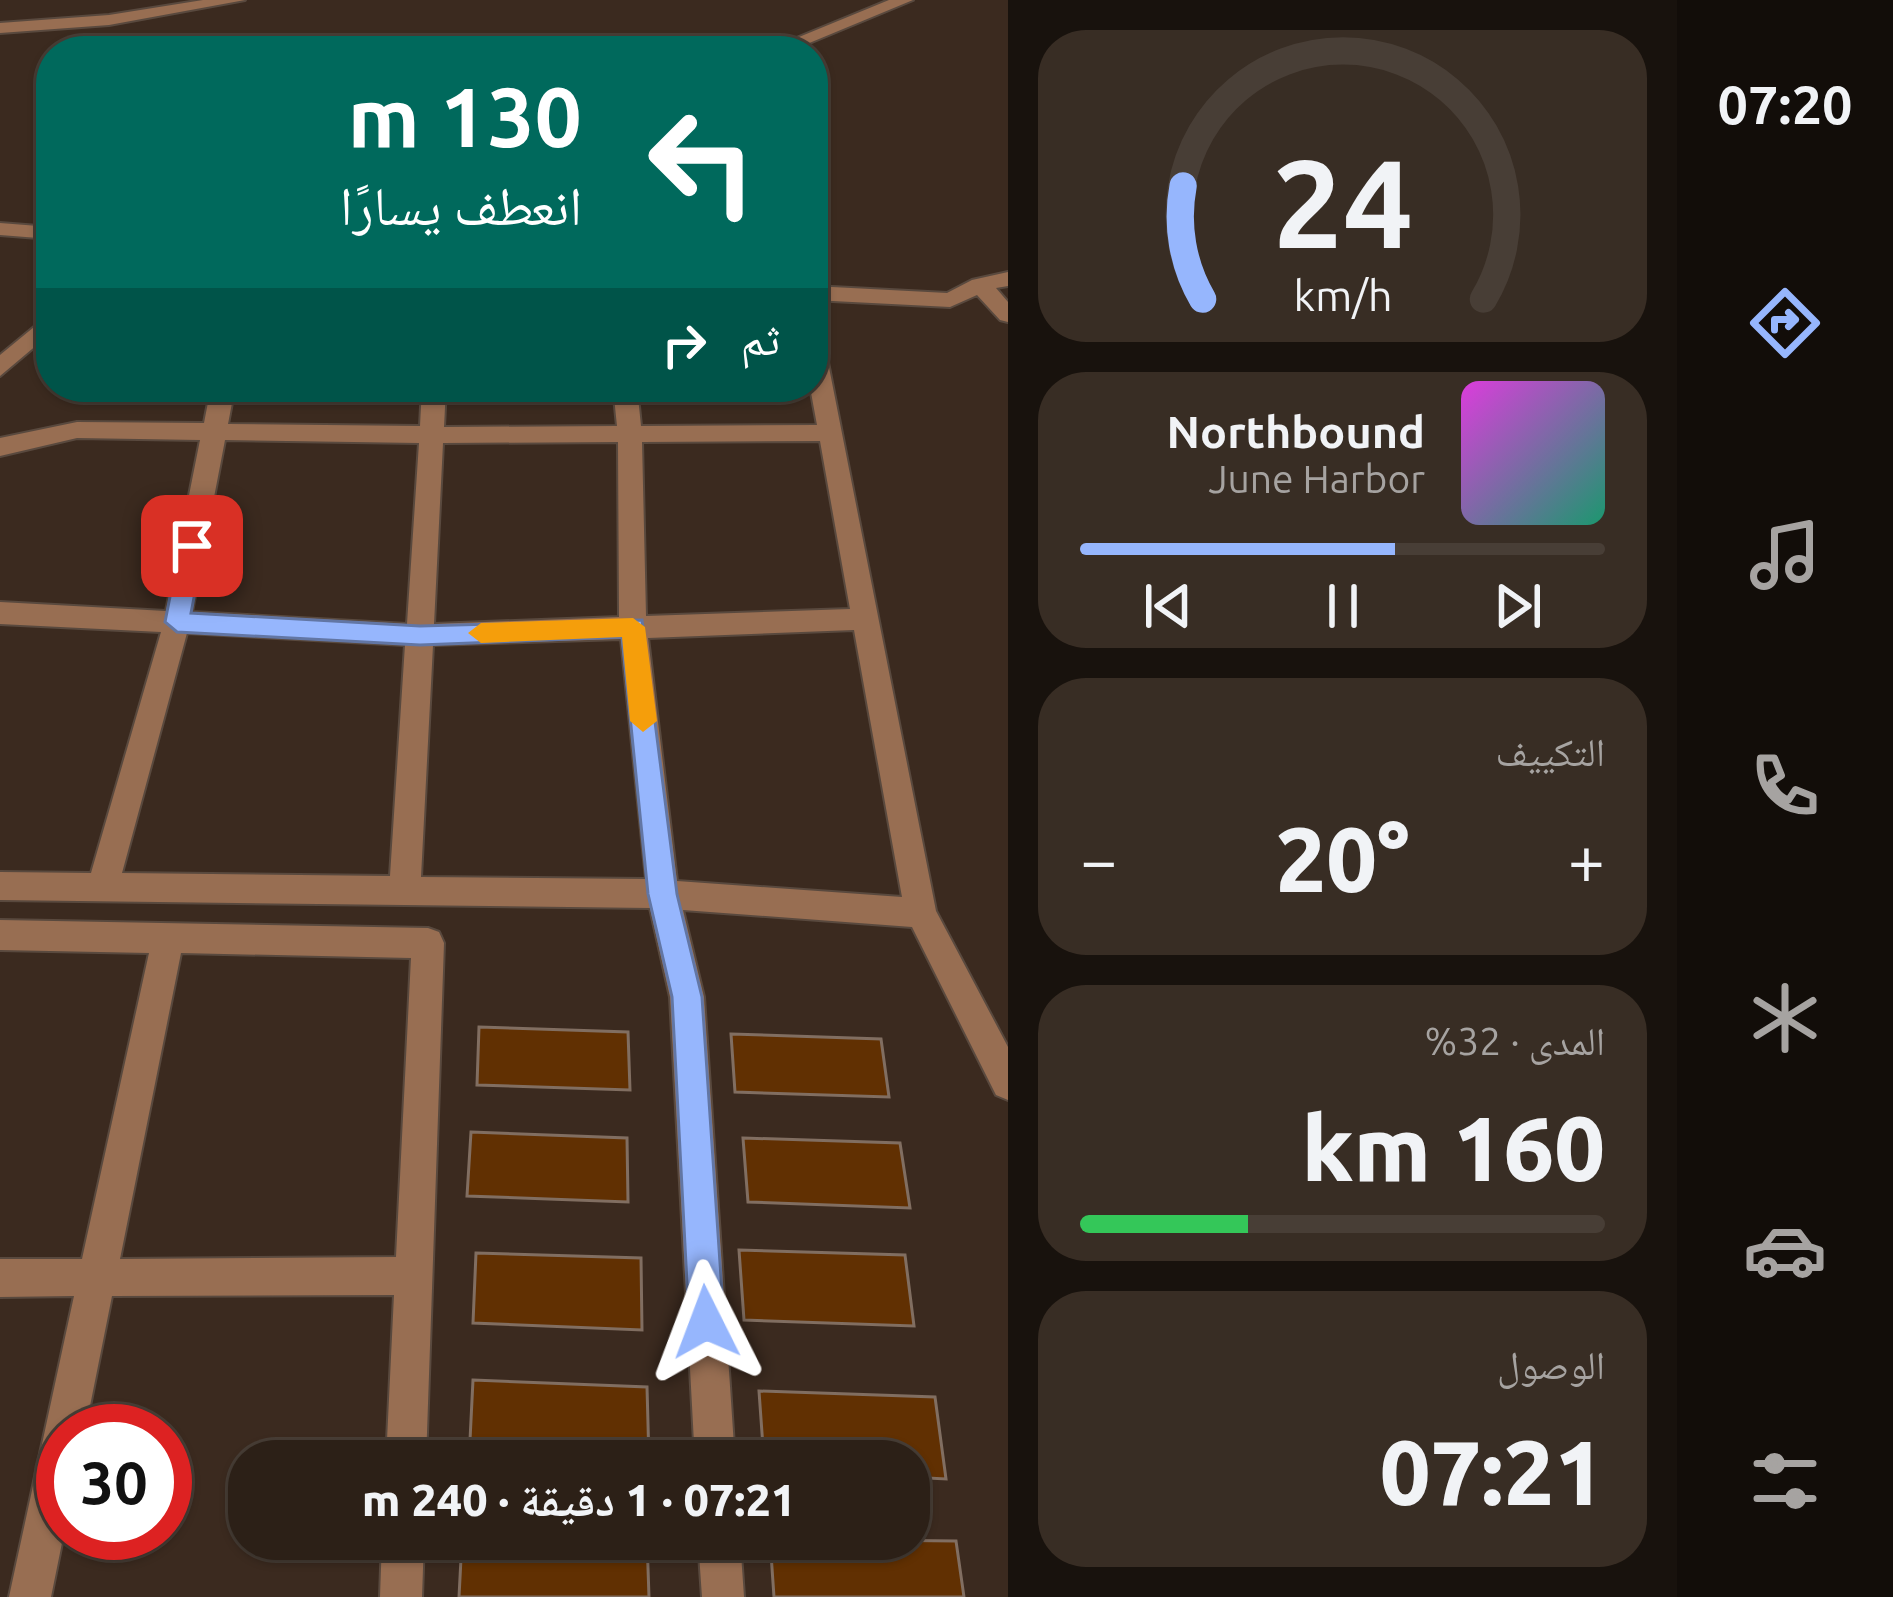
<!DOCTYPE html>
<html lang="ar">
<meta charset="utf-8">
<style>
body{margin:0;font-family:Ubuntu,"Noto Naskh Arabic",sans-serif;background:#382d24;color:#f1f3f6;direction:rtl;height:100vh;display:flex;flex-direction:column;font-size:45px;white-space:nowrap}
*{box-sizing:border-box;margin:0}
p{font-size:39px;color:#a6a3a1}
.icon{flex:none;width:66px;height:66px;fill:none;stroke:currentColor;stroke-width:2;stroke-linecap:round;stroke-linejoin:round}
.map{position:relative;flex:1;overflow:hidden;direction:ltr}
.side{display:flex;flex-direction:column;gap:30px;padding:30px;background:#18120d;width:669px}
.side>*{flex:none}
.top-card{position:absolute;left:36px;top:36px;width:792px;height:366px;border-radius:48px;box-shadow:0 3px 9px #0004,0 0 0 3px #483e36;direction:rtl;background:#00695c;color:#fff;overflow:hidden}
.speed{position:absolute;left:36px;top:1404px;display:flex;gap:24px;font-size:60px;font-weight:700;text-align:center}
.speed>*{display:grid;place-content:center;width:156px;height:156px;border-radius:50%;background:#2c2017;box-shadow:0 3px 9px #0004,0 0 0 3px #483e36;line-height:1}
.speed .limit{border:18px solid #d22;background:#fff;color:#111}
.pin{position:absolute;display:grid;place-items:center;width:102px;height:102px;color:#fff;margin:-51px;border-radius:24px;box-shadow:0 6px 18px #0006}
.me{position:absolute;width:132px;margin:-66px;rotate:357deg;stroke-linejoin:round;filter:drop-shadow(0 0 9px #0008)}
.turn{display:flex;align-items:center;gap:42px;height:252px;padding:0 48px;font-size:54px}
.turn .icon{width:156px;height:156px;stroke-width:2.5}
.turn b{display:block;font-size:84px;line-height:102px}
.then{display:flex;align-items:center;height:114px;padding:0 48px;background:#0003;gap:24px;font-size:45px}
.big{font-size:90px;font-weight:800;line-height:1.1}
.side .widget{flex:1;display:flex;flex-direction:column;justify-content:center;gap:18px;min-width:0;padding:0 42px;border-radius:48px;background:#382d24}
.side .dial{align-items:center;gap:0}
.dial svg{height:312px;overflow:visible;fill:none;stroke:#483e36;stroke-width:7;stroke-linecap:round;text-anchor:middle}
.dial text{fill:#f1f3f6;stroke:none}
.song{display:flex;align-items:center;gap:36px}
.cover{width:144px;height:144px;border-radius:18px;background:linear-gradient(135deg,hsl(300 70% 55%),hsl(160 70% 35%))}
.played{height:12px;border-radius:6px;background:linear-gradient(90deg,#96b6fd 60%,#483e36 60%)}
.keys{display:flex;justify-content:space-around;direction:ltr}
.heat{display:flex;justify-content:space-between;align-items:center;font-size:66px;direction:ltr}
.charge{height:18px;border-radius:9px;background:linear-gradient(90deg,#34c759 32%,#483e36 0)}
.trip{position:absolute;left:228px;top:1440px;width:702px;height:120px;border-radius:48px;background:#2c2017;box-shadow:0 3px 9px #0004,0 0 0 3px #483e36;font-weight:800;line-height:120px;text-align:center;direction:rtl}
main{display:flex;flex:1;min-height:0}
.tab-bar{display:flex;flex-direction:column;width:216px;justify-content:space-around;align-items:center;background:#120d09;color:#a6a3a1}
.tab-bar .icon{width:84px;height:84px}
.tab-bar .active{color:#96b6fd}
.tab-bar b{font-size:54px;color:#f1f3f6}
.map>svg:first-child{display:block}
.building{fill:#613002;stroke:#816e61;stroke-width:3}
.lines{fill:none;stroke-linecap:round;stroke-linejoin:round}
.minor-casing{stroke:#59493e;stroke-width:4}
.minor{fill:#986e52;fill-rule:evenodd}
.route{fill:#96b6fd;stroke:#6276a4;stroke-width:3}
.slow{fill:#f59e0b}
</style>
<main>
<nav class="tab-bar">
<b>07:20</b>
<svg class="icon active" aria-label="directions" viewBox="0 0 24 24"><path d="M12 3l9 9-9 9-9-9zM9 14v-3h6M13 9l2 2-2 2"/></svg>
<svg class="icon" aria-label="music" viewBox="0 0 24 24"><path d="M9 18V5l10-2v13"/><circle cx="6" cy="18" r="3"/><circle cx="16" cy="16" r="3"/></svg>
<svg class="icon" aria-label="phone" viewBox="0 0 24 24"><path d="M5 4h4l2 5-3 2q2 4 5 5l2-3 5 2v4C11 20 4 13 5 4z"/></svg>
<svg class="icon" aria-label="climate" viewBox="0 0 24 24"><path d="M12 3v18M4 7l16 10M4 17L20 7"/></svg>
<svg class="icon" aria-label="car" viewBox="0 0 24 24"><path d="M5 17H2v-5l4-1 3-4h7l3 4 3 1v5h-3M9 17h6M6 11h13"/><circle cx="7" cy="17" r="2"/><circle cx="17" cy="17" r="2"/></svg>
<svg class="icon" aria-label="filters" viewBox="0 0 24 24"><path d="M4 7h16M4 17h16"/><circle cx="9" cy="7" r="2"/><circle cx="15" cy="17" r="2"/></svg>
</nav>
<section class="side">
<div class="widget dial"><svg viewBox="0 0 100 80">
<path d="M14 69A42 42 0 1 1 86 69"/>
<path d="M14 69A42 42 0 0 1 9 40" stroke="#96b6fd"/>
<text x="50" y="56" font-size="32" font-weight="700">24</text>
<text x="50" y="72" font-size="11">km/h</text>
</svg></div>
<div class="widget">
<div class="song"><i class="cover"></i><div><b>Northbound</b><p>June Harbor</p></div></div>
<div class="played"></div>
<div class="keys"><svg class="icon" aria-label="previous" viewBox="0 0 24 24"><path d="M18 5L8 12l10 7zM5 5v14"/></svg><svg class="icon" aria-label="pause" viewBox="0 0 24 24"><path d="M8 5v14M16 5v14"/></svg><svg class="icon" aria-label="next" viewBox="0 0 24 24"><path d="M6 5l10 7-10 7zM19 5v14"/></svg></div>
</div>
<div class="widget"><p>التكييف</p>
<div class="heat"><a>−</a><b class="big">20°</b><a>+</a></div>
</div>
<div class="widget"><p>المدى · 32%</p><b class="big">160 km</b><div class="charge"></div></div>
<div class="widget"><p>الوصول</p><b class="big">07:21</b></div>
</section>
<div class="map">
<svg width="1008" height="1597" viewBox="0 0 1008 1597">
<rect width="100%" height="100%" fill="#3b2a1f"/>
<path class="building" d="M479 1027 628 1032 630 1090 477 1085Z
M731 1034 881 1039 889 1097 735 1092Z
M471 1132 627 1138 628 1202 467 1196Z
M743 1138 900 1143 910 1208 748 1202Z
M739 1250 905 1255 914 1326 744 1320Z
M476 1253 641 1258 642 1330 473 1323Z
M473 1380 647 1387 649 1461 469 1460Z
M759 1391 935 1397 946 1479 909 1477V1461H764Z
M462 1539H647L649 1597H459Z
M770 1539 956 1541 964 1597H774Z"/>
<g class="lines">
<g class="minor-casing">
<path id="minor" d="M203 0H245L109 25 0 33V23L109 15Z
M889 0H913L790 51H765Z
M0 223 51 227V239L0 235Z
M1008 272V286L996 288 1008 302V322L1000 320 977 295 950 307 813 300V286L947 293 972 280Z
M51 313V333L0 376V355Z
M813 335 824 342 936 911 1008 1047V1100L996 1095 912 927 683 910 704 997 735 1461H695L670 997 650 908 0 900V872L91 873 161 632 0 624V602L166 611 200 440 77 438 0 456V438L77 422 204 423 211 387H235L228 424 420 426 422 387H446L444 427 617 426 613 387H637L641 426 817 425 810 387ZM225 440 419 443 407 624 192 612ZM820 441 850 609 646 616 642 442ZM618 442 619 617 434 624 443 443ZM854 630 902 897 677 881 648 638ZM187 633 405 645 390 876 122 873ZM621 639 646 879 421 877 433 645Z
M0 920 428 928 439 932 444 943 426 1461H386L394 1295 112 1296 85 1431H63L64 1533 51 1597H9L74 1296 0 1297V1259H82L149 953 0 950ZM181 953 411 958 396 1257 120 1259Z
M382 1539H424L422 1597H380Z
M698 1539H740L744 1597H702Z"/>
</g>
<use href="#minor" class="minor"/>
</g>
<path class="route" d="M192 537 204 546 191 613 420 626 642 620 677 894 702 997 724 1322 719 1334 706 1339 694 1334 689 1322 672 997 648 894 622 637 420 645 177 632 165 622 180 546Z"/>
<path class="slow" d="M633 618 645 627 657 721 643 732 630 721 622 637 481 643 468 633 481 623Z"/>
</svg>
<div class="speed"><div class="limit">30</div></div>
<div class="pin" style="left:192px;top:546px;background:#d93025"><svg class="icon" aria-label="arrive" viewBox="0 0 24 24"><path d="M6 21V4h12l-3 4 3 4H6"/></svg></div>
<svg class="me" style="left:706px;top:1322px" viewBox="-20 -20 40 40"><path d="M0-17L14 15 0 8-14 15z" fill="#96b6fd" stroke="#fff" stroke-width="4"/></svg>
<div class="trip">07:21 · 1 دقيقة · 240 m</div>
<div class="top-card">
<div class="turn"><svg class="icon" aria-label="left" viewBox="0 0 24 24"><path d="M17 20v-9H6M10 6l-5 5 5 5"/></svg><div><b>130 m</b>انعطف يسارًا</div></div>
<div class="then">ثم<svg class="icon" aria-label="right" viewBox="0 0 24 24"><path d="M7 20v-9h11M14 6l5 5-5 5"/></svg></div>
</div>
</div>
</main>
